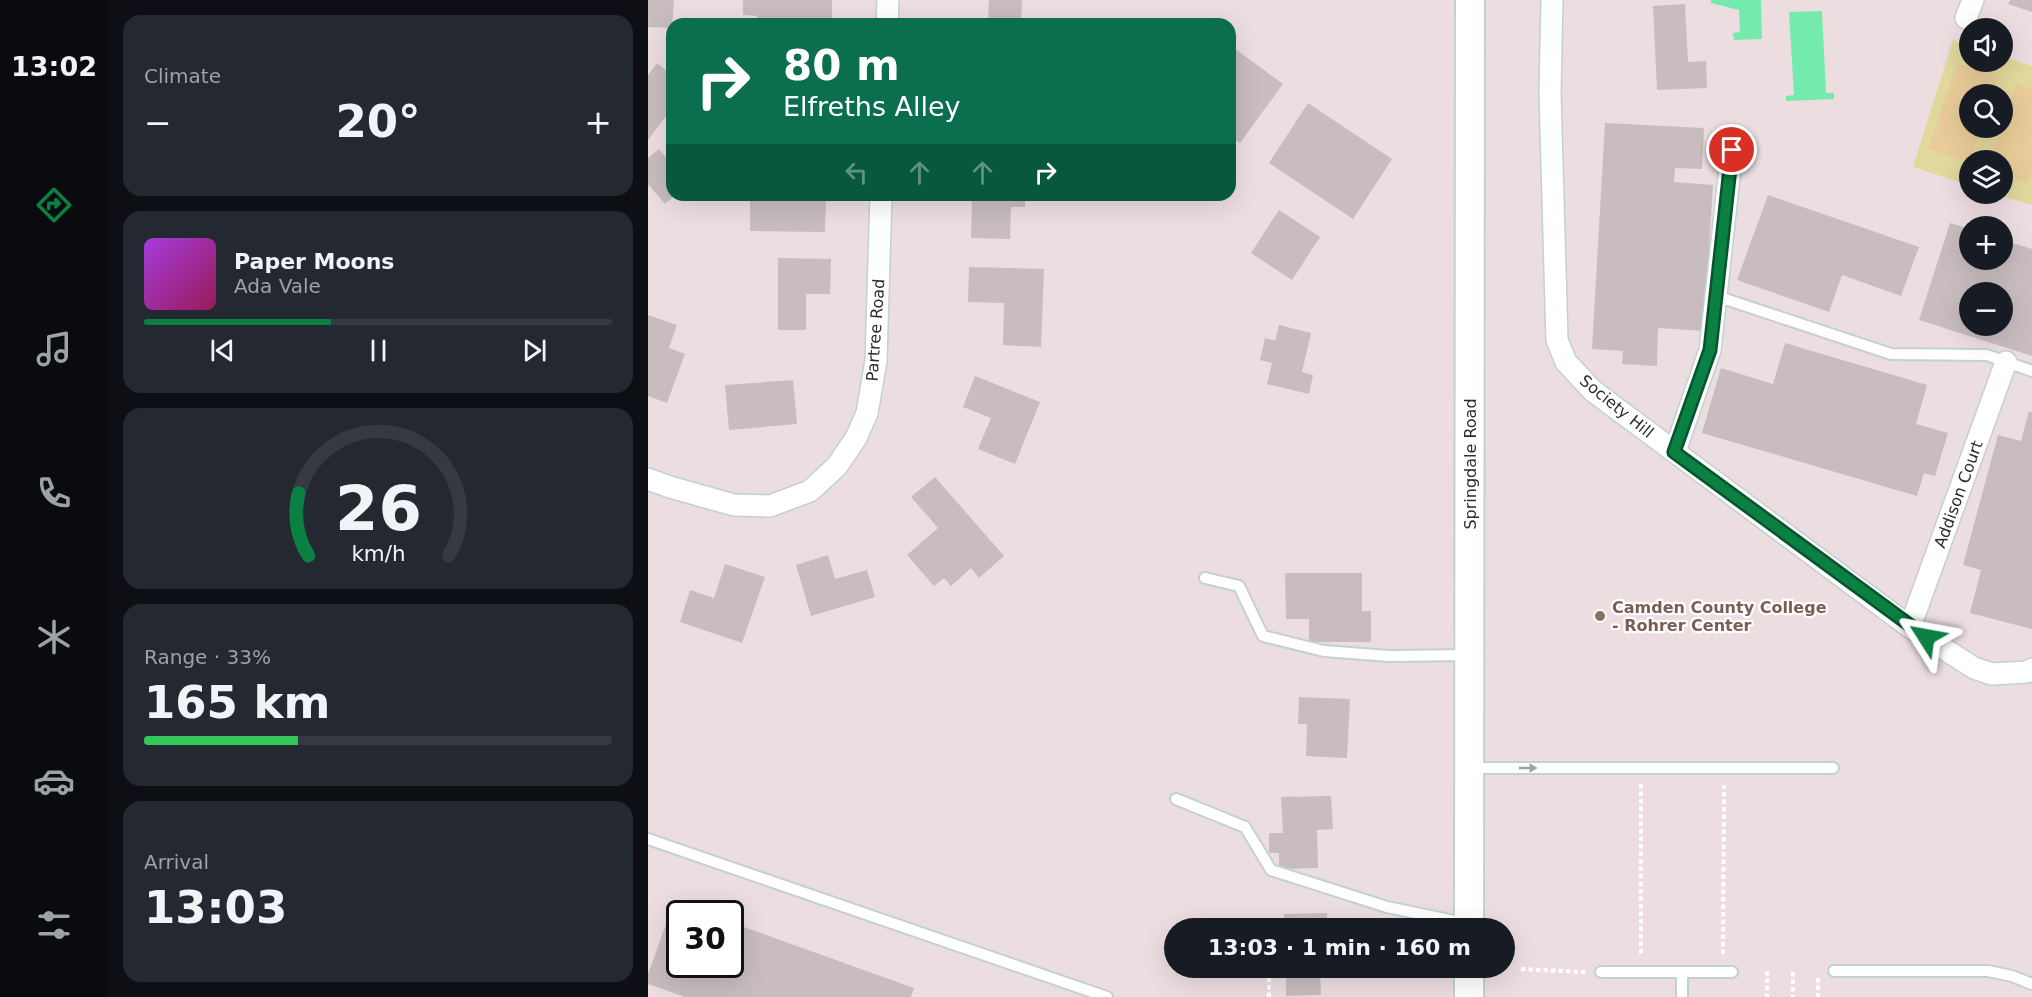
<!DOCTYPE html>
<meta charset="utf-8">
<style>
body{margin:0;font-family:"DejaVu Sans",sans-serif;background:#242831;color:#f1f3f6;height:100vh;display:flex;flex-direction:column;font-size:22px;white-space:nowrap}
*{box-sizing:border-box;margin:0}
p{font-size:20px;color:#9ea1a6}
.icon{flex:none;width:33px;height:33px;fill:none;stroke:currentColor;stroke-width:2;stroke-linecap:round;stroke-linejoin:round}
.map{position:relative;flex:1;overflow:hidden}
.panel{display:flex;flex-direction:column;gap:15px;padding:15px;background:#0d0f14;width:540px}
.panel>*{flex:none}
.guide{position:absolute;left:18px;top:18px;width:570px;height:183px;border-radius:18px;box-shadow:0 6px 24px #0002;background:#0b6e4f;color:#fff;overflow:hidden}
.fabs{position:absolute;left:1311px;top:18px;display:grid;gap:12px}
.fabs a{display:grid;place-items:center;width:54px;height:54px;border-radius:50%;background:#171b24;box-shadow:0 6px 24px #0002;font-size:30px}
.speed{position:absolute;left:18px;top:900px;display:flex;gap:12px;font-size:30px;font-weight:700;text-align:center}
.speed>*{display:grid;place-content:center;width:78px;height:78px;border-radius:50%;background:#171b24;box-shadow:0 6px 24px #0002;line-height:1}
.speed .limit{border:3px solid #111;border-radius:9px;background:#fff;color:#111}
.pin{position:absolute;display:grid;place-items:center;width:51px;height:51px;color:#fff;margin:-26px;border:3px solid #fff;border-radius:50%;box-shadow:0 2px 6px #0007}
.me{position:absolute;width:66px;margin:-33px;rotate:304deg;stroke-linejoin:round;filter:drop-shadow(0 0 4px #0008)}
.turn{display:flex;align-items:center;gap:21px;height:126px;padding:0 18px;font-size:27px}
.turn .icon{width:78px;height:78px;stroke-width:2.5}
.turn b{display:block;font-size:42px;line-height:51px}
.lanes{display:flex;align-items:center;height:57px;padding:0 18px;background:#0003;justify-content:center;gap:30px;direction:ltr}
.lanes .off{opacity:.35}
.big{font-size:45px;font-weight:700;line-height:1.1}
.panel .tile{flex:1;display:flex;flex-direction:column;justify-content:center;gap:9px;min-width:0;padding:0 21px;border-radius:18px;background:#242831}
.panel .dial{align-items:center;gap:0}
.dial svg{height:156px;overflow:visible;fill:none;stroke:#363941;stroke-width:7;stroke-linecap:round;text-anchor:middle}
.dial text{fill:#f1f3f6;stroke:none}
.song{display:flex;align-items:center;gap:18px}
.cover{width:72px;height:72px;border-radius:9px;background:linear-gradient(135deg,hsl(280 70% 55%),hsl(330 70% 35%))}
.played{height:6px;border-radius:3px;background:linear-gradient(90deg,#0b8043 40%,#363941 40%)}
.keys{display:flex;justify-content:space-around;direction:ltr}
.heat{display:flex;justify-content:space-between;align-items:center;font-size:33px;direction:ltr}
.charge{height:9px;border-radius:4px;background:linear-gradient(90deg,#34c759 33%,#363941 0)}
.trip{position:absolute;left:516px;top:918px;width:351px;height:60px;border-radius:30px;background:#171b24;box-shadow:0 6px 24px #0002;font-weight:700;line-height:60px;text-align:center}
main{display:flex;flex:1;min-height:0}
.tabs{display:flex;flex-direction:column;width:108px;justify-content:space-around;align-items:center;background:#090b0e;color:#9ea1a6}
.tabs .icon{width:42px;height:42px}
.tabs .selected{color:#0b8043}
.tabs b{font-size:27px;color:#f1f3f6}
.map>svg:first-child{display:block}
.green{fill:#e1d89c;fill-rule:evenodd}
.pitch{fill:#e8cb98}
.water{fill:#74ebad}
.building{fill:#c8bcbe;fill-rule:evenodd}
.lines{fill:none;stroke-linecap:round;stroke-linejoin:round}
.lane-casing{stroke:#c2d1d1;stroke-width:14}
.street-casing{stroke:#c2d1d1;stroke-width:24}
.secondary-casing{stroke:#c2d1d1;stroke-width:32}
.path{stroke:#fff;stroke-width:4;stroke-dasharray:4.5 3;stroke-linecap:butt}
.lane{stroke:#fff;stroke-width:10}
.street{stroke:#fff;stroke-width:21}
.secondary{stroke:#fff;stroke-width:28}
.oneway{fill:#a0a0a0}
.route-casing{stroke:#07532c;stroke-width:15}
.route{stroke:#0b8043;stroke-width:10}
.education-dot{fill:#8d6e63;stroke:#fff;stroke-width:2}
.labels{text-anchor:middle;stroke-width:4.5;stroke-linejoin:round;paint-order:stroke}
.street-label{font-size:16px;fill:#2b2b2b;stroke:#fff}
.education-label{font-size:16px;font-weight:bold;fill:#785e54;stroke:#fff;text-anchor:start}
</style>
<main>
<nav class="tabs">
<b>13:02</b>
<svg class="icon selected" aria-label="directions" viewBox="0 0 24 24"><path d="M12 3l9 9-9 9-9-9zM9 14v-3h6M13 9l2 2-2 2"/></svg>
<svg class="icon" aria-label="music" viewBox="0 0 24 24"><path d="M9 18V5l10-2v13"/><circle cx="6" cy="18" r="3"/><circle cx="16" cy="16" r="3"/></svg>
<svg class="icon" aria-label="phone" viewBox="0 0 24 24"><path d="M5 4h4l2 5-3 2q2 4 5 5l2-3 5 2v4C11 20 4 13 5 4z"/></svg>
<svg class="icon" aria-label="climate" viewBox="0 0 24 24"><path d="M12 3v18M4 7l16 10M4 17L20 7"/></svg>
<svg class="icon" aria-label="car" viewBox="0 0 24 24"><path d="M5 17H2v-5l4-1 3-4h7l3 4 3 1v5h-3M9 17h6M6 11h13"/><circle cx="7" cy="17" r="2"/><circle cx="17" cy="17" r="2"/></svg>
<svg class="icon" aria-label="filters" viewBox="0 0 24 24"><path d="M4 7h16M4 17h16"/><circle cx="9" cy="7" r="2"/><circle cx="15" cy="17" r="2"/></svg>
</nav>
<section class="panel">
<div class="tile"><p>Climate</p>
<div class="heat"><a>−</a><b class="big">20°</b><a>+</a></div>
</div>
<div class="tile">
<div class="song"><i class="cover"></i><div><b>Paper Moons</b><p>Ada Vale</p></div></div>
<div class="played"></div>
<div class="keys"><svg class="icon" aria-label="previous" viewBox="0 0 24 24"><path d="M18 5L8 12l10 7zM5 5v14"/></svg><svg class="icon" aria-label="pause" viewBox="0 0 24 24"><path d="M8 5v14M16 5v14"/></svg><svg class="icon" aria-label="next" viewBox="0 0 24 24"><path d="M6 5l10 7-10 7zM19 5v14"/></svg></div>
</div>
<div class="tile dial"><svg viewBox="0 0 100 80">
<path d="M14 69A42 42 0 1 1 86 69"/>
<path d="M14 69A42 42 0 0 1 9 37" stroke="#0b8043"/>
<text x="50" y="56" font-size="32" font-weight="700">26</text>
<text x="50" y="72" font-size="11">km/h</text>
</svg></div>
<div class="tile"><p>Range · 33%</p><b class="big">165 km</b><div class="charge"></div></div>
<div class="tile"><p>Arrival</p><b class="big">13:03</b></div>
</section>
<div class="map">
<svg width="1384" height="997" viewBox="0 0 1384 997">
<rect width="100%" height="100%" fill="#ecdde1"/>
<path class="green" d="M1305 40 1321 46 1322 62H1354L1355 56 1384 66V205L1347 194H1354V160H1322L1321 185 1265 167ZM1322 94H1354V128H1322Z"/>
<path class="pitch" d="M1309 63 1350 77 1344 94H1322V128H1333L1321 163 1280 149Z
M1368 83 1384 89V171L1380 182 1355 174 1354 160H1342Z"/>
<path class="water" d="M1063 0H1113L1114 39 1086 40 1085 33 1092 32 1091 10 1063 3Z
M1174 11 1178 93H1186V99L1138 101V96L1146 95 1141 12Z"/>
<path class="building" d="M0 0H26L24 28 0 27Z
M95 0H184V24H108L109 16 95 15Z
M341 0H374L373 24H340Z
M1362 0H1384V12L1360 4Z
M1037 4 1040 62 1058 61 1059 88 1009 90 1005 6Z
M582 45 635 84 592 143 582 136Z
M9 63 24 75V108L0 140V75Z
M660 103 744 159 705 219 621 163Z
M957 123 1056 128 1054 169 1027 168 1026 182 1065 185 1056 331 1010 328 1009 366 974 364 975 351 944 349Z
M11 149 24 165V195H27L17 204 0 184V158Z
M102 195 178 197 177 232 102 231Z
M324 195H377V207H363L362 239 323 238Z
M1120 195 1271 247 1253 296 1194 275 1181 312 1089 280Z
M631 210 672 237 644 280 603 253Z
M1302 223 1322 229V260H1354V240L1384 249V356L1271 320ZM1322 292H1354V326H1322Z
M130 258 183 259 182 294H158V330H130Z
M321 267 396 269 393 347 355 345 356 303 320 302Z
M0 315 29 325 21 348 37 354 19 403 0 396Z
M631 325 663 333 654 372 665 375 661 394 619 384 624 363 612 360 617 338 627 341Z
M1137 343 1279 385 1268 424 1300 433 1287 476 1276 473 1269 496 1054 433 1073 368 1125 384Z
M327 376 392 402 367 464 330 449 343 418 315 407Z
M145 380 149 424 81 430 77 385Z
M1381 411 1384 412V629L1322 613 1333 570 1315 565 1350 435 1373 441Z
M287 477 356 556 331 578 323 568 303 586 296 578 286 586 259 555 290 528 263 497Z
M180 555 187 579 219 570 227 597 163 616 148 565Z
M77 564 117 577 94 643 32 622 42 590 66 598Z
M637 573H714V611H723V642H661V619H638Z
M651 697 702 699 699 758 658 756 659 724H650Z
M683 796 685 829 669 830 670 868 631 869V853H621V833H635L633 797Z
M26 902 57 913 32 914V964H82V922L266 988 263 997H37L0 984V974Z
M679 913 680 928H637L636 914Z
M638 968H672L673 995 638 996Z"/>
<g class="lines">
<g class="lane-casing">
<path id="lane" d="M1068 296 1243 354 1339 355 1384 371
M557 578 591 586 615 636 676 651 741 656 821 655
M822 768H1185
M528 799 597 827 623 870 739 907 821 924
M0 839 459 997
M1186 971H1340L1364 976 1384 984
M953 972H1084
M1034 972V997"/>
</g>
<g class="street-casing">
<path id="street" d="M904 0 902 93 909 340 918 362 945 391 1262 627 1326 668 1344 674 1379 672 1384 669
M1318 18 1325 0
M239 24 240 0
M1027 451 1062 350 1084 150
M0 479 22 487 86 505 122 506 162 491 189 466 208 438 219 413 228 361 233 195
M1262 627 1358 362"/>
</g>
<g class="secondary-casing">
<path id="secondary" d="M821 928 822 0
M821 997V968"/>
</g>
<path class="path" d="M993 784V956
M1075 954 1076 785
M873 969 937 972
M1119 971V997
M1145 972V997
M1170 978V997
M621 997V968"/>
<use href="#lane" class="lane"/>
<use href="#street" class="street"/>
<use href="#secondary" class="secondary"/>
</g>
<defs><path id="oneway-solid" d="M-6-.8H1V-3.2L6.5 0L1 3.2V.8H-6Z" transform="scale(1.5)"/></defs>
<use class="oneway" href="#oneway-solid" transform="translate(880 768)"/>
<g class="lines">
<g class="route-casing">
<path id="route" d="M1084 150 1062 350 1026 452 1278 637"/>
</g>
<use href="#route" class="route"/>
</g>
<circle class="education-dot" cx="952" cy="616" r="6"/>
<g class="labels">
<g class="street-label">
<text transform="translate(227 330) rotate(-86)" y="6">Partree Road</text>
<text transform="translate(969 406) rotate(39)" y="6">Society Hill</text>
<text transform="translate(822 464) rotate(-90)" y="6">Springdale Road</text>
<text transform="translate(1310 494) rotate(-70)" y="6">Addison Court</text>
</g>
<g class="education-label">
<text x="964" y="613">Camden County College<tspan x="964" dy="18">- Rohrer Center</tspan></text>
</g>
</g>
</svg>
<div class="fabs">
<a><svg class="icon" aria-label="sound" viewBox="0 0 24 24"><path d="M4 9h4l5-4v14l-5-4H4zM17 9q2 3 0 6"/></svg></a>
<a><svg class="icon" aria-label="search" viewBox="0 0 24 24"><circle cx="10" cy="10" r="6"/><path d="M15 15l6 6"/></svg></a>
<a><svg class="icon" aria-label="layers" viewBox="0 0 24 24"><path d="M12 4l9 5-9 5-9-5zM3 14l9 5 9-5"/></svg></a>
<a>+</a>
<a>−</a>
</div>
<div class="speed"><div class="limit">30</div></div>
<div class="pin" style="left:1084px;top:150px;background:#d93025"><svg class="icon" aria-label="arrive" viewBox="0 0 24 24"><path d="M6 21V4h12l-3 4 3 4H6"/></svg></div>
<svg class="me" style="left:1278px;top:637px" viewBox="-20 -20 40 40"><path d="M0-17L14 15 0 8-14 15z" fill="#0b8043" stroke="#fff" stroke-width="4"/></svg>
<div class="trip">13:03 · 1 min · 160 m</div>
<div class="guide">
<div class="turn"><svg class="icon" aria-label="right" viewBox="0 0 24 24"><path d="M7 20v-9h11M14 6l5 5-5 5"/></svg><div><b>80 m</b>Elfreths Alley</div></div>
<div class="lanes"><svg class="icon off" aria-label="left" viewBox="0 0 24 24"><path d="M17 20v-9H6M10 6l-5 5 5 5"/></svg><svg class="icon off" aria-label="ahead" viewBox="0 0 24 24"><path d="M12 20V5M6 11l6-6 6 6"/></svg><svg class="icon off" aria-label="ahead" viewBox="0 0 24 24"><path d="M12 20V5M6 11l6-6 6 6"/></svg><svg class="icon" aria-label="right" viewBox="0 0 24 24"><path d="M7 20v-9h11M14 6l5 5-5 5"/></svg></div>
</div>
</div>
</main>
